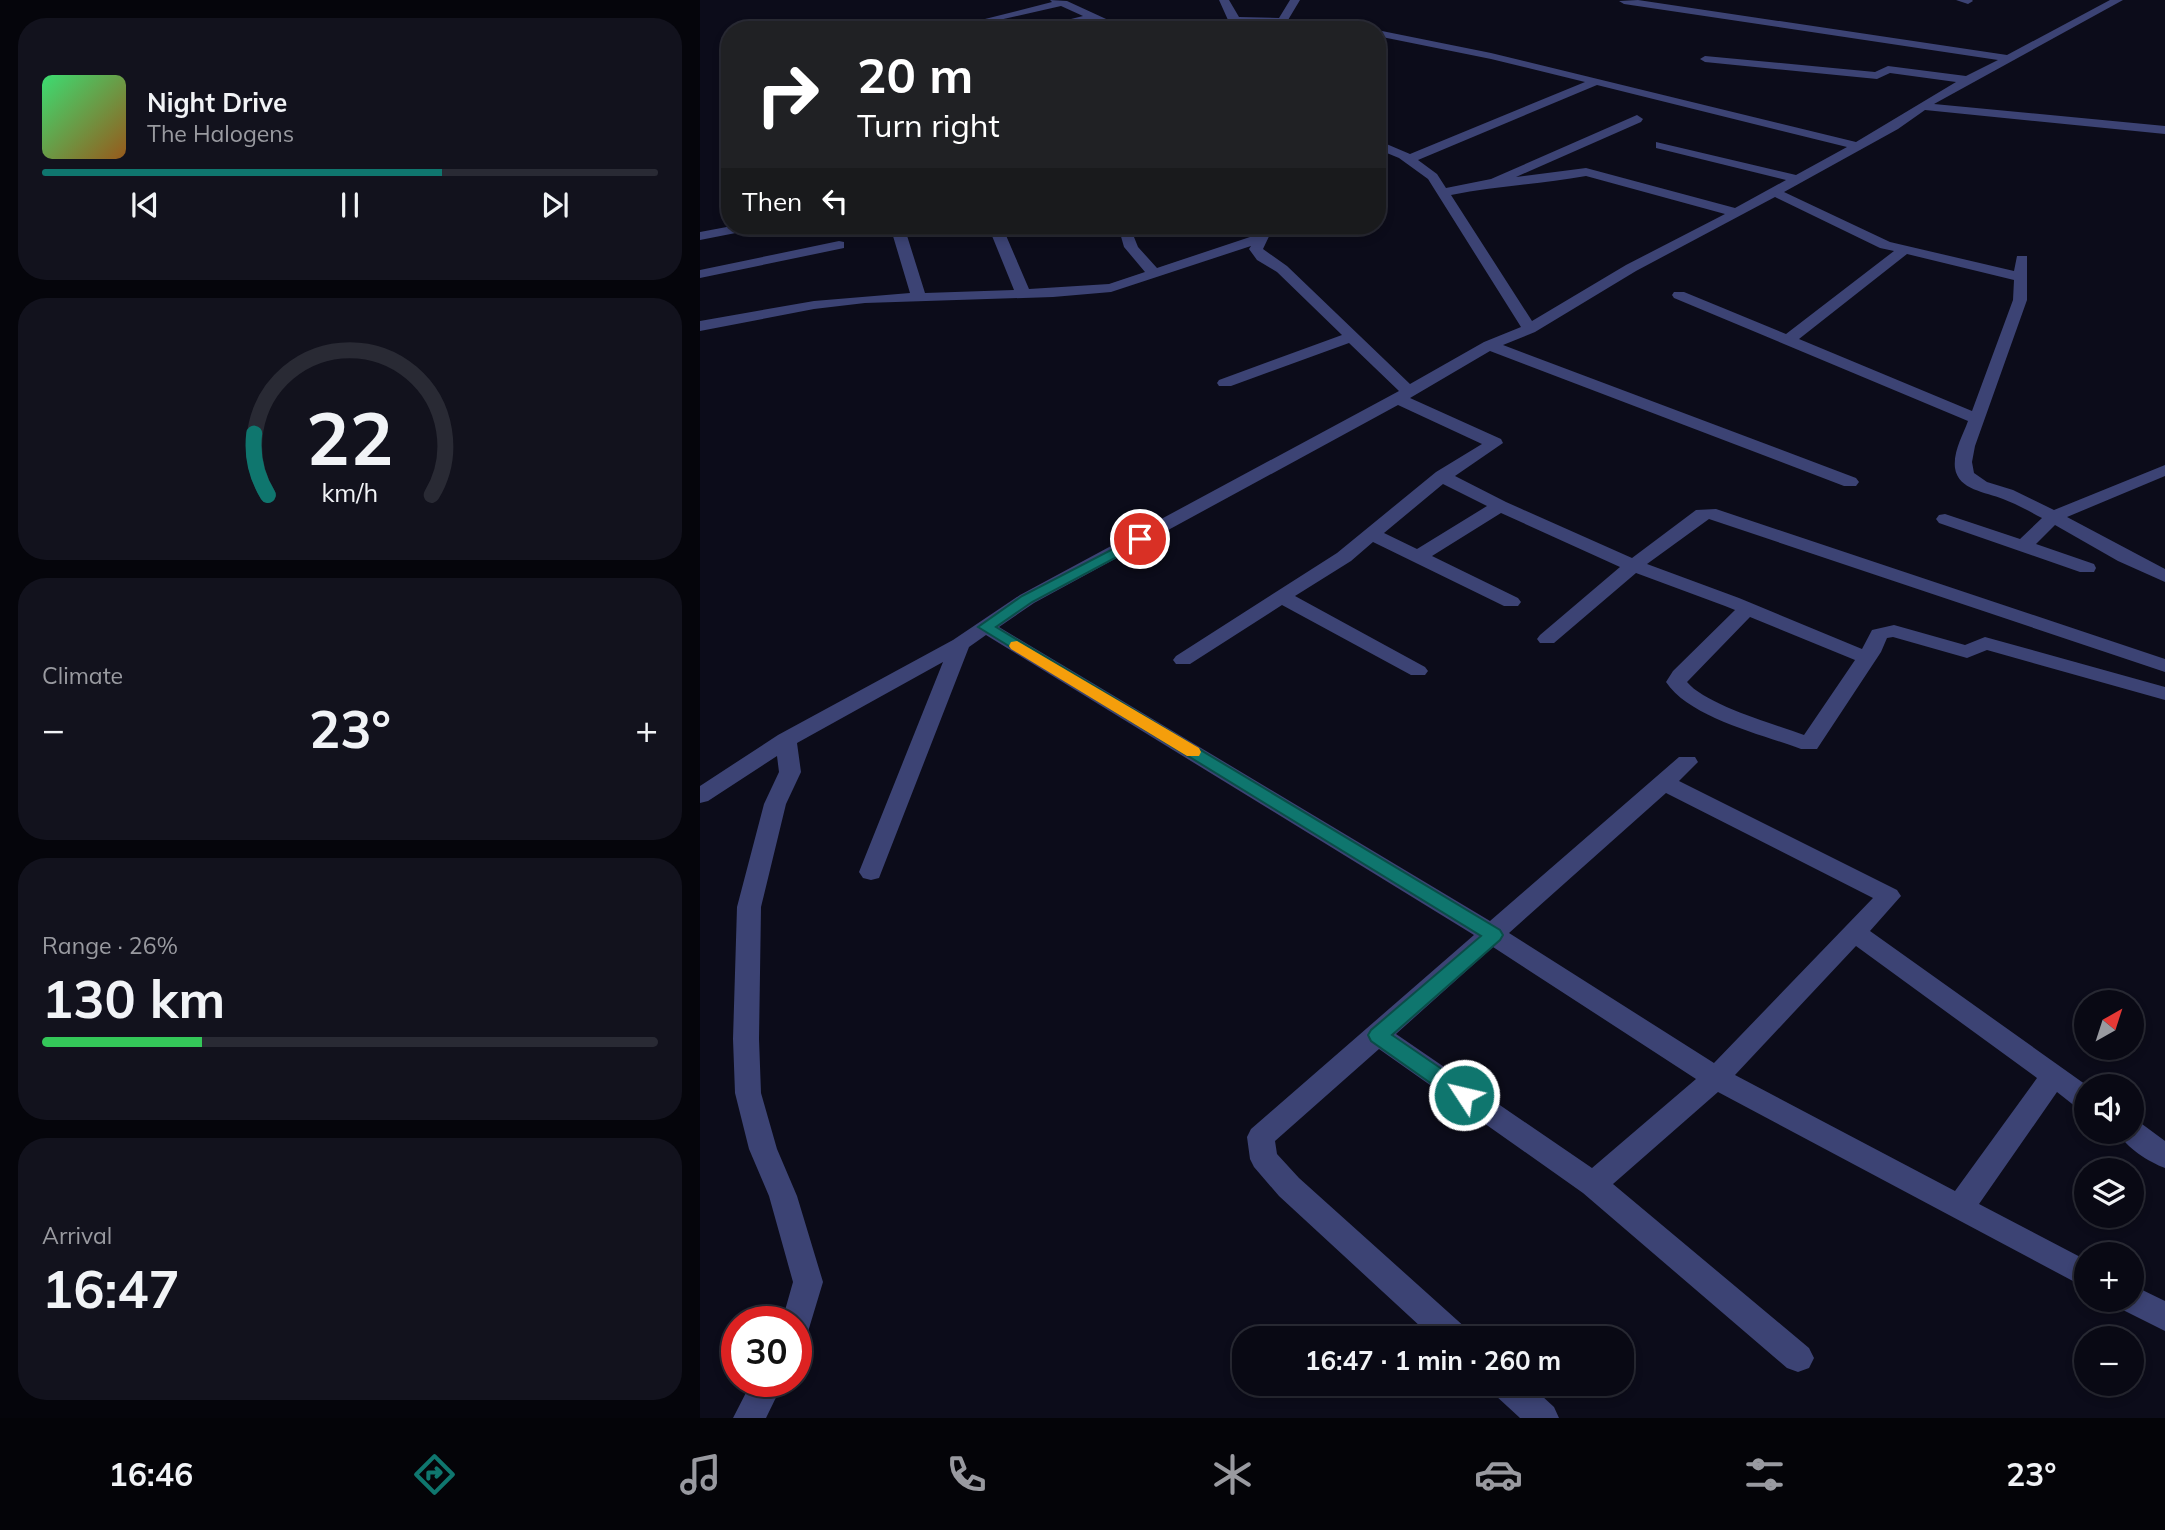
<!DOCTYPE html>
<meta charset="utf-8">
<style>
body{margin:0;font-family:Mulish,sans-serif;background:#12121d;color:#f1f3f6;height:100vh;display:flex;flex-direction:column;font-size:26px;white-space:nowrap}
*{box-sizing:border-box;margin:0}
p{font-size:23px;color:#999aa0}
.icon{flex:none;width:38px;height:38px;fill:none;stroke:currentColor;stroke-width:2;stroke-linecap:round;stroke-linejoin:round}
.map{position:relative;flex:1;overflow:hidden}
.side{display:flex;flex-direction:column;gap:18px;padding:18px;background:#05050b;width:700px}
.side>*{flex:none}
.hud{position:absolute;left:21px;top:21px;width:665px;height:214px;border-radius:28px;box-shadow:0 4px 10px #0003,0 0 0 2px #292a34;background:#202124;color:#fff;overflow:hidden}
.needle{width:46px;rotate:39deg}
.fabs{position:absolute;left:1374px;top:990px;display:grid;gap:14px}
.fabs a{display:grid;place-items:center;width:70px;height:70px;border-radius:50%;background:#090914;box-shadow:0 4px 10px #0003,0 0 0 2px #292a34;font-size:35px}
.speed{position:absolute;left:21px;top:1306px;display:flex;gap:14px;font-size:35px;font-weight:700;text-align:center}
.speed>*{display:grid;place-content:center;width:91px;height:91px;border-radius:50%;background:#090914;box-shadow:0 4px 10px #0003,0 0 0 2px #292a34;line-height:1}
.speed .limit{border:10px solid #d22;background:#fff;color:#111}
.pin{position:absolute;display:grid;place-items:center;width:60px;height:60px;color:#fff;margin:-30px;border:4px solid #fff;border-radius:50%;box-shadow:0 2px 7px #0007}
.me{position:absolute;width:77px;margin:-38px;rotate:305deg;stroke-linejoin:round;filter:drop-shadow(0 0 5px #0008)}
.turn{display:flex;align-items:center;gap:24px;height:147px;padding:0 21px;font-size:32px}
.turn .icon{width:91px;height:91px;stroke-width:2.5}
.turn b{display:block;font-size:49px;line-height:60px}
.then{display:flex;align-items:center;height:66px;padding:0 21px;background:#0003;gap:14px;font-size:26px}
.big{font-size:52px;font-weight:700;line-height:1.1}
.side .tile{flex:1;display:flex;flex-direction:column;justify-content:center;gap:10px;min-width:0;padding:0 24px;border-radius:28px;background:#12121d}
.side .dial{align-items:center;gap:0}
.dial svg{height:182px;overflow:visible;fill:none;stroke:#292a34;stroke-width:7;stroke-linecap:round;text-anchor:middle}
.dial text{fill:#f1f3f6;stroke:none}
.song{display:flex;align-items:center;gap:21px}
.cover{width:84px;height:84px;border-radius:10px;background:linear-gradient(135deg,hsl(140 70% 55%),hsl(30 70% 35%))}
.played{height:7px;border-radius:4px;background:linear-gradient(90deg,#0f766e 65%,#292a34 65%)}
.keys{display:flex;justify-content:space-around;direction:ltr}
.heat{display:flex;justify-content:space-between;align-items:center;font-size:38px;direction:ltr}
.charge{height:10px;border-radius:5px;background:linear-gradient(90deg,#34c759 26%,#292a34 0)}
.trip{position:absolute;left:532px;top:1326px;width:402px;height:70px;border-radius:28px;background:#090914;box-shadow:0 4px 10px #0003,0 0 0 2px #292a34;font-weight:700;line-height:70px;text-align:center}
.tabs{display:flex;height:112px;justify-content:space-around;align-items:center;background:#040408;color:#999aa0}
.tabs .icon{width:49px;height:49px}
.tabs .active{color:#0f766e}
.tabs b{font-size:32px;color:#f1f3f6}
main{display:flex;flex:1;min-height:0}
.map>svg:first-child{display:block}
.lines{fill:none;stroke-linecap:round;stroke-linejoin:round}
.minor{fill:#3c4374;fill-rule:evenodd}
.route{fill:#0f766e;stroke:#0a4d48;stroke-width:2}
.slow{fill:#f59e0b}
</style>
<main>
<section class="side">
<div class="tile">
<div class="song"><i class="cover"></i><div><b>Night Drive</b><p>The Halogens</p></div></div>
<div class="played"></div>
<div class="keys"><svg class="icon" aria-label="previous" viewBox="0 0 24 24"><path d="M18 5L8 12l10 7zM5 5v14"/></svg><svg class="icon" aria-label="pause" viewBox="0 0 24 24"><path d="M8 5v14M16 5v14"/></svg><svg class="icon" aria-label="next" viewBox="0 0 24 24"><path d="M6 5l10 7-10 7zM19 5v14"/></svg></div>
</div>
<div class="tile dial"><svg viewBox="0 0 100 80">
<path d="M14 69A42 42 0 1 1 86 69"/>
<path d="M14 69A42 42 0 0 1 8 42" stroke="#0f766e"/>
<text x="50" y="56" font-size="32" font-weight="700">22</text>
<text x="50" y="72" font-size="11">km/h</text>
</svg></div>
<div class="tile"><p>Climate</p>
<div class="heat"><a>−</a><b class="big">23°</b><a>+</a></div>
</div>
<div class="tile"><p>Range · 26%</p><b class="big">130 km</b><div class="charge"></div></div>
<div class="tile"><p>Arrival</p><b class="big">16:47</b></div>
</section>
<div class="map">
<svg width="1465" height="1418" viewBox="0 0 1465 1418">
<rect width="100%" height="100%" fill="#0c0c1a"/>
<g class="lines">
<path class="minor" d="M350 0 367 1 430 30H416L392 20 347 30H327L383 16 361 6 290 22 285 19 352 2Z
M519 0H529L539 17 579 18 590 0H600L582 30H572L575 24 538 23 528 20Z
M938 0 1307 55 1410 0H1423L1234 104 1465 126V134L1225 110 1198 129 1084 192 1190 242 1314 271 1317 256H1327V300L1275 446 1272 462 1274 473 1287 482 1313 490 1354 510 1465 465V476L1367 517 1465 569V582L1418 561 1355 525 1336 544 1394 564 1396 568 1394 572H1380L1239 523 1236 519 1239 515 1245 514 1320 539 1342 518C1329 511 1316 504 1303 499 1286 492 1258 490 1255 468 1253 452 1263 435 1268 421L974 298 972 295 974 292H984L1086 334 1194 251 1180 248 1075 197 936 271 835 332 803 345 1156 478 1159 482 1156 486H1144L790 351 710 398 801 439 803 443 755 476 806 502 932 558 996 510 1016 509 1465 659V672L1009 519 947 564 1039 598 1162 649 1172 630 1194 625 1265 645 1285 637 1465 687V700L1287 650 1267 658 1193 637 1187 638 1181 652 1117 749H1101C1061 734 990 718 966 682L973 671 1035 610 1025 606 936 573 854 643H840L837 639 840 635 920 567 801 513 732 556 818 598 821 602 818 606H804L673 542 651 561 595 596 725 667 728 671 725 675H711L582 605 490 664H476L473 660 476 656 637 553 736 472 782 444 698 405 334 603 299 627 790 921 979 757H995L998 762 979 781 1197 890 1201 896 1170 931 1389 1087H1386V1110L1376 1107 1357 1092 1279 1204 1386 1260V1288L1018 1092 913 1184 1109 1348 1114 1358 1109 1368 1098 1372 1087 1368 883 1193 679 1049 575 1141 577 1154 599 1178 767 1329 771 1339H734L579 1196 554 1167 550 1159 547 1137 551 1129 774 935 286 635 269 647 179 878 171 880 163 878 159 872 243 662 97 743 101 772 86 804 61 907 59 1039 61 1093 77 1149 97 1196 123 1282 107 1335 96 1339V1321H82L93 1282 69 1196 49 1149 35 1093 33 1039 37 907 64 804 79 772 77 756 8 801 0 803V786L78 735 253 640 320 595 699 391 649 343 531 386H519L517 383 519 380 642 335 577 272 557 260 549 249 551 246 411 292 353 297 165 303 114 309 0 331V321L114 301 210 293 190 226H204L225 293 314 290 288 226H302L329 289 409 284 445 272 424 247 418 226H461L454 230 432 232 438 247 457 268 556 235 561 226H571L573 228 563 249 587 266 710 384 784 342 821 327 728 179 699 158 677 149V140L710 154 885 82 791 59 677 36V30L791 53 1156 142 1256 82 1190 73 1177 79 1005 62 1000 59 1005 56 1175 72 1188 66 1266 76 1298 60 924 4 919 1ZM897 85 1147 147 1096 175 956 142V148L1086 180 1035 208 886 168 816 177 941 122 943 119 937 115 791 179 746 188 737 174 718 160ZM886 176 1025 214 926 265 832 321 751 195C796 186 841 184 886 176ZM1207 254 1314 280 1313 300 1272 411 1099 339ZM743 484 787 506 717 549 684 533ZM1050 617 1155 660 1104 735C1074 724 1006 705 987 682ZM966 793 1173 898 1014 1063 809 933ZM1156 946 1337 1078 1255 1191 1035 1075ZM793 947 996 1079 892 1168 696 1034Z
M1256 0H1272L1273 1 1268 4Z
M32 226H58L51 230 0 240V232Z
M139 241 144 242V248L0 278V270Z
M1432 1121 1442 1124 1465 1141V1168C1449 1162 1426 1148 1418 1132H1432Z
M1432 1285 1465 1301V1331L1421 1309 1417 1300H1432Z
M52 1381H84L66 1418H33Z
M790 1384H829L854 1407 859 1418H820L795 1395Z"/>
</g>
<path class="route" d="M440 535 447 539 445 542 332 602 296 627 800 930 803 935 800 940 692 1035 771 1089 774 1095 771 1101 764 1103 756 1101 671 1041 668 1035 671 1030 781 936 278 627 322 596Z"/>
<path class="slow" d="M317 641 499 748 501 752 499 756H487L311 649 309 646 311 642Z"/>
</svg>
<div class="fabs">
<a><svg class="needle" viewBox="-14 -14 28 28"><path d="M0-13l5 13h-10z" fill="#e53935"/><path d="M0 13l5-13h-10z" fill="#999aa0"/></svg></a>
<a><svg class="icon" aria-label="sound" viewBox="0 0 24 24"><path d="M4 9h4l5-4v14l-5-4H4zM17 9q2 3 0 6"/></svg></a>
<a><svg class="icon" aria-label="layers" viewBox="0 0 24 24"><path d="M12 4l9 5-9 5-9-5zM3 14l9 5 9-5"/></svg></a>
<a>+</a>
<a>−</a>
</div>
<div class="speed"><div class="limit">30</div></div>
<div class="pin" style="left:440px;top:539px;background:#d93025"><svg class="icon" aria-label="arrive" viewBox="0 0 24 24"><path d="M6 21V4h12l-3 4 3 4H6"/></svg></div>
<svg class="me" style="left:764px;top:1095px" viewBox="-20 -20 40 40"><circle r="17" fill="#0f766e" stroke="#fff" stroke-width="3"/><path d="M0-11L8 9 0 5-8 9z" fill="#fff"/></svg>
<div class="trip">16:47 · 1 min · 260 m</div>
<div class="hud">
<div class="turn"><svg class="icon" aria-label="right" viewBox="0 0 24 24"><path d="M7 20v-9h11M14 6l5 5-5 5"/></svg><div><b>20 m</b>Turn right</div></div>
<div class="then">Then<svg class="icon" aria-label="left" viewBox="0 0 24 24"><path d="M17 20v-9H6M10 6l-5 5 5 5"/></svg></div>
</div>
</div>
</main>
<nav class="tabs">
<b>16:46</b>
<svg class="icon active" aria-label="directions" viewBox="0 0 24 24"><path d="M12 3l9 9-9 9-9-9zM9 14v-3h6M13 9l2 2-2 2"/></svg>
<svg class="icon" aria-label="music" viewBox="0 0 24 24"><path d="M9 18V5l10-2v13"/><circle cx="6" cy="18" r="3"/><circle cx="16" cy="16" r="3"/></svg>
<svg class="icon" aria-label="phone" viewBox="0 0 24 24"><path d="M5 4h4l2 5-3 2q2 4 5 5l2-3 5 2v4C11 20 4 13 5 4z"/></svg>
<svg class="icon" aria-label="climate" viewBox="0 0 24 24"><path d="M12 3v18M4 7l16 10M4 17L20 7"/></svg>
<svg class="icon" aria-label="car" viewBox="0 0 24 24"><path d="M5 17H2v-5l4-1 3-4h7l3 4 3 1v5h-3M9 17h6M6 11h13"/><circle cx="7" cy="17" r="2"/><circle cx="17" cy="17" r="2"/></svg>
<svg class="icon" aria-label="filters" viewBox="0 0 24 24"><path d="M4 7h16M4 17h16"/><circle cx="9" cy="7" r="2"/><circle cx="15" cy="17" r="2"/></svg>
<b>23°</b>
</nav>
